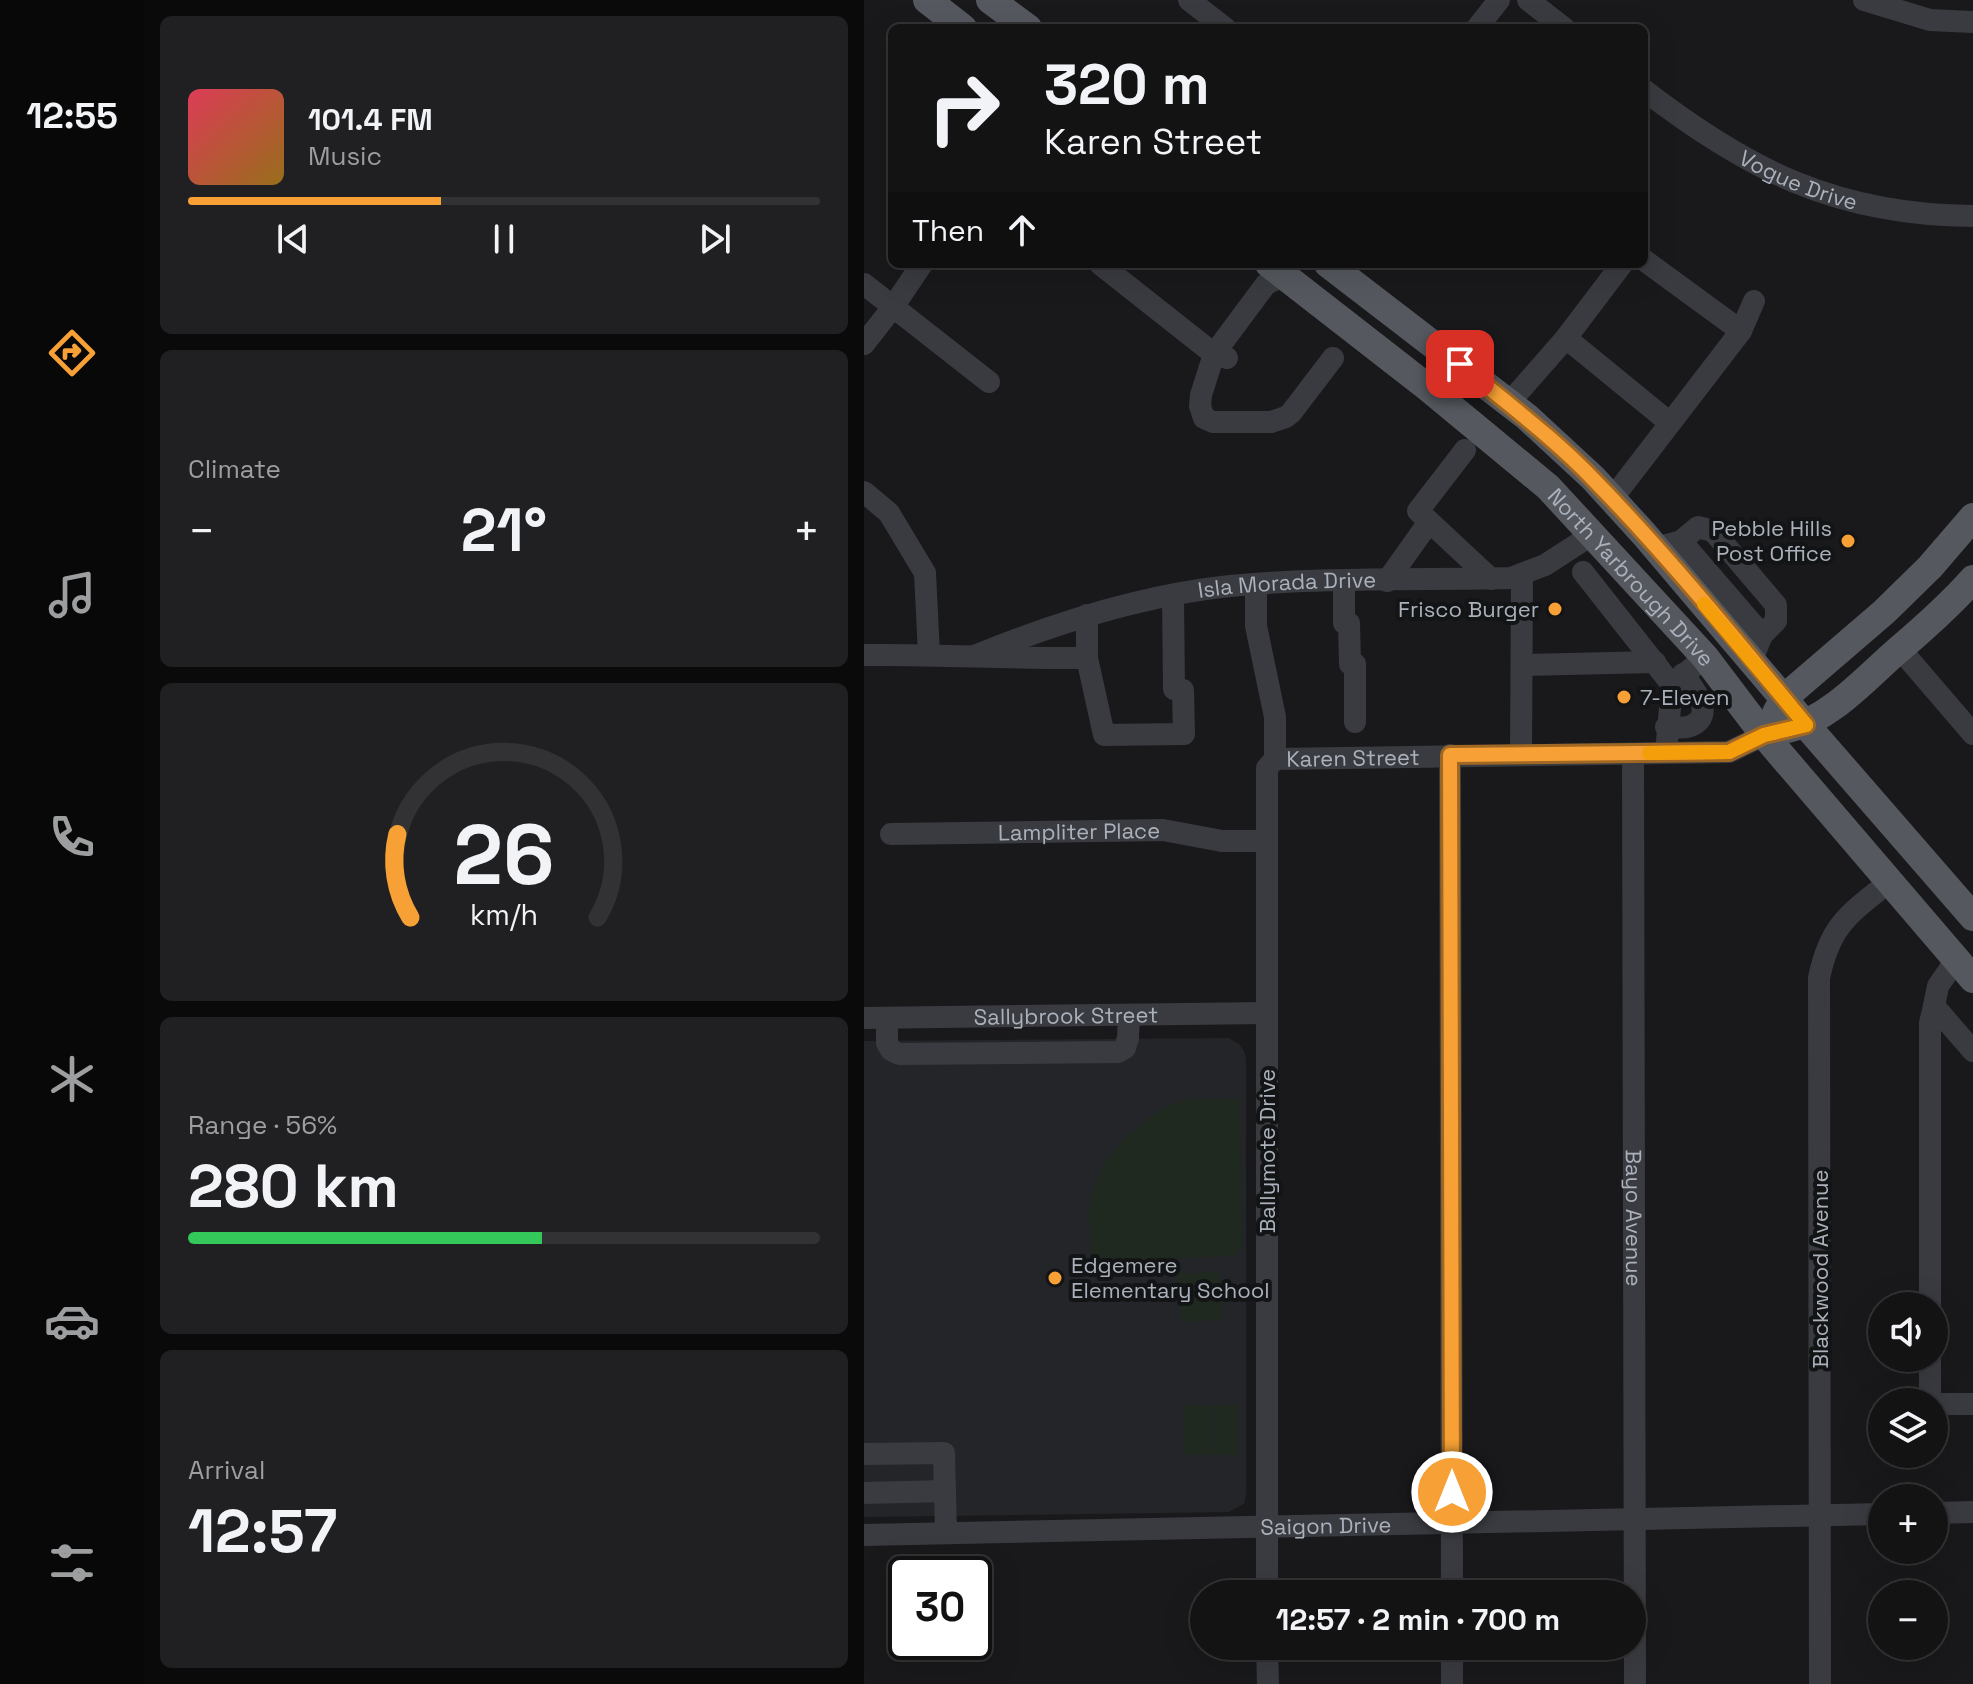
<!DOCTYPE html>
<meta charset="utf-8">
<style>
body{margin:0;font-family:"Space Grotesk",sans-serif;background:#202022;color:#f1f3f6;height:100vh;display:flex;flex-direction:column;font-size:30px;white-space:nowrap}
*{box-sizing:border-box;margin:0}
p{font-size:26px;color:#9d9ea0}
.icon{flex:none;width:44px;height:44px;fill:none;stroke:currentColor;stroke-width:2;stroke-linecap:round;stroke-linejoin:round}
.map{position:relative;flex:1;overflow:hidden}
.sheet{display:flex;flex-direction:column;gap:16px;padding:16px;background:#0a0a0b;width:720px}
.sheet>*{flex:none}
.hud{position:absolute;left:24px;top:24px;width:760px;height:244px;border-radius:12px;box-shadow:0 8px 32px #0002,0 0 0 2px #323234;background:#131314;color:#f1f3f6;overflow:hidden}
.fabs{position:absolute;left:1004px;top:1292px;display:grid;gap:16px}
.fabs a{display:grid;place-items:center;width:80px;height:80px;border-radius:50%;background:#131314;box-shadow:0 8px 32px #0002,0 0 0 2px #323234;font-size:40px}
.speed{position:absolute;left:24px;top:1556px;display:flex;gap:16px;font-size:40px;font-weight:700;text-align:center}
.speed>*{display:grid;place-content:center;width:104px;height:104px;border-radius:50%;background:#131314;box-shadow:0 8px 32px #0002,0 0 0 2px #323234;line-height:1}
.speed .limit{border:4px solid #111;border-radius:12px;background:#fff;color:#111}
.pin{position:absolute;display:grid;place-items:center;width:68px;height:68px;color:#fff;margin:-34px;border-radius:16px;box-shadow:0 4px 12px #0006}
.me{position:absolute;width:88px;margin:-44px;rotate:0deg;stroke-linejoin:round;filter:drop-shadow(0 0 6px #0008)}
.turn{display:flex;align-items:center;gap:28px;height:168px;padding:0 24px;font-size:36px}
.turn .icon{width:104px;height:104px;stroke-width:2.5}
.turn b{display:block;font-size:56px;line-height:68px}
.then{display:flex;align-items:center;height:76px;padding:0 24px;background:#0003;gap:16px;font-size:30px}
.big{font-size:60px;font-weight:800;line-height:1.1}
.sheet .tile{flex:1;display:flex;flex-direction:column;justify-content:center;gap:12px;min-width:0;padding:0 28px;border-radius:12px;background:#202022}
.sheet .dial{align-items:center;gap:0}
.dial svg{height:208px;overflow:visible;fill:none;stroke:#323234;stroke-width:7;stroke-linecap:round;text-anchor:middle}
.dial text{fill:#f1f3f6;stroke:none}
.song{display:flex;align-items:center;gap:24px}
.cover{width:96px;height:96px;border-radius:12px;background:linear-gradient(135deg,hsl(350 70% 55%),hsl(40 70% 35%))}
.played{height:8px;border-radius:4px;background:linear-gradient(90deg,#f6a035 40%,#323234 40%)}
.keys{display:flex;justify-content:space-around;direction:ltr}
.heat{display:flex;justify-content:space-between;align-items:center;font-size:44px;direction:ltr}
.charge{height:12px;border-radius:6px;background:linear-gradient(90deg,#34c759 56%,#323234 0)}
.trip{position:absolute;left:326px;top:1580px;width:456px;height:80px;border-radius:40px;background:#131314;box-shadow:0 8px 32px #0002,0 0 0 2px #323234;font-weight:800;line-height:80px;text-align:center}
main{display:flex;flex:1;min-height:0}
.menu{display:flex;flex-direction:column;width:144px;justify-content:space-around;align-items:center;background:#080808;color:#9d9ea0}
.menu .icon{width:56px;height:56px}
.menu .active{color:#f6a035}
.menu b{font-size:36px;color:#f1f3f6}
.map>svg:first-child{display:block}
.built{fill:#242528}
.green{fill:#202920}
.lines{fill:none;stroke-linecap:round;stroke-linejoin:round}
.minor{stroke:#393b40;stroke-width:22}
.major{stroke:#55595f;stroke-width:28}
.route-casing{stroke:#a06822;stroke-width:20}
.route{stroke:#f6a035;stroke-width:14}
.slow{stroke:#f59e0b;stroke-width:14}
.poi-dot{fill:#f6a035;stroke:#131416;stroke-width:3}
.labels{text-anchor:middle;stroke-width:8;stroke-linejoin:round;paint-order:stroke}
.street-label{font-size:22px;fill:#abb1bb;stroke:#131416}
.poi-label{font-size:22px;fill:#abb1bb;stroke:#131416;text-anchor:end}
</style>
<main>
<nav class="menu">
<b>12:55</b>
<svg class="icon active" aria-label="directions" viewBox="0 0 24 24"><path d="M12 3l9 9-9 9-9-9zM9 14v-3h6M13 9l2 2-2 2"/></svg>
<svg class="icon" aria-label="music" viewBox="0 0 24 24"><path d="M9 18V5l10-2v13"/><circle cx="6" cy="18" r="3"/><circle cx="16" cy="16" r="3"/></svg>
<svg class="icon" aria-label="phone" viewBox="0 0 24 24"><path d="M5 4h4l2 5-3 2q2 4 5 5l2-3 5 2v4C11 20 4 13 5 4z"/></svg>
<svg class="icon" aria-label="climate" viewBox="0 0 24 24"><path d="M12 3v18M4 7l16 10M4 17L20 7"/></svg>
<svg class="icon" aria-label="car" viewBox="0 0 24 24"><path d="M5 17H2v-5l4-1 3-4h7l3 4 3 1v5h-3M9 17h6M6 11h13"/><circle cx="7" cy="17" r="2"/><circle cx="17" cy="17" r="2"/></svg>
<svg class="icon" aria-label="filters" viewBox="0 0 24 24"><path d="M4 7h16M4 17h16"/><circle cx="9" cy="7" r="2"/><circle cx="15" cy="17" r="2"/></svg>
</nav>
<section class="sheet">
<div class="tile">
<div class="song"><i class="cover"></i><div><b>101.4 FM</b><p>Music</p></div></div>
<div class="played"></div>
<div class="keys"><svg class="icon" aria-label="previous" viewBox="0 0 24 24"><path d="M18 5L8 12l10 7zM5 5v14"/></svg><svg class="icon" aria-label="pause" viewBox="0 0 24 24"><path d="M8 5v14M16 5v14"/></svg><svg class="icon" aria-label="next" viewBox="0 0 24 24"><path d="M6 5l10 7-10 7zM19 5v14"/></svg></div>
</div>
<div class="tile"><p>Climate</p>
<div class="heat"><a>−</a><b class="big">21°</b><a>+</a></div>
</div>
<div class="tile dial"><svg viewBox="0 0 100 80">
<path d="M14 69A42 42 0 1 1 86 69"/>
<path d="M14 69A42 42 0 0 1 9 37" stroke="#f6a035"/>
<text x="50" y="56" font-size="32" font-weight="700">26</text>
<text x="50" y="72" font-size="11">km/h</text>
</svg></div>
<div class="tile"><p>Range · 56%</p><b class="big">280 km</b><div class="charge"></div></div>
<div class="tile"><p>Arrival</p><b class="big">12:57</b></div>
</section>
<div class="map">
<svg width="1109" height="1684" viewBox="0 0 1109 1684">
<rect width="100%" height="100%" fill="#19191b"/>
<path class="built" d="M364 1038 375 1044 381 1053 382 1061V1495L380 1504 365 1512 0 1517V1041Z"/>
<path class="green" d="M375 1098 379 1246 370 1256 228 1261C227 1240 224 1218 227 1198 234 1158 285 1106 325 1100 341 1098 359 1099 375 1098Z
M355 1272 358 1320 317 1322 314 1274Z
M320 1405 346 1406V1455H320Z
M348 1405H374V1455H348Z"/>
<g class="lines">
<g class="minor">
<path d="M325 0 361 28"/>
<path d="M664 0 700 28"/>
<path d="M1000 0 1066 20 1109 22"/>
<path d="M613 28 635 0"/>
<path id="s1" d="M780 90C885 171 974 215 1109 216"/>
<path d="M780 260 877 331"/>
<path d="M236 264 350 354 363 358"/>
<path d="M419 276 402 284 350 354 337 395 336 406 340 418 349 422H407L422 417 427 413 469 358"/>
<path d="M0 284 125 382"/>
<path d="M702 338 806 423"/>
<path d="M0 344 29 307 58 264"/>
<path d="M645 403 702 338 758 264"/>
<path d="M601 450 554 511 627 579"/>
<path d="M0 492 25 513 61 573 65 654"/>
<path d="M748 499 877 331 890 301"/>
<path d="M817 541 834 527 849 531 912 605V621L898 635"/>
<path d="M792 548 817 541 898 635 888 660"/>
<path d="M719 572 808 685"/>
<path d="M480 581V623H485L486 664H491V722"/>
<path d="M523 581 565 522"/>
<path d="M392 584V626L411 717V759"/>
<path d="M223 615V658L240 735 320 734 319 690 310 689 309 595"/>
<path d="M1036 649 1109 734"/>
<path d="M0 655C75 654 148 659 223 658"/>
<path id="s2" d="M113 655C194 622 279 595 366 586 459 577 554 580 647 578L681 565 729 534"/>
<path d="M658 665 791 662"/>
<path d="M802 727C810 727 822 729 829 725 852 713 828 687 819 674"/>
<path d="M802 753 808 685 841 657"/>
<path d="M657 754 658 575"/>
<path id="s3" d="M769 754 771 1684"/>
<path d="M586 755 588 1594"/>
<path id="s4" d="M411 759 865 752 900 735"/>
<path id="s5" d="M27 834 299 830 358 841H403"/>
<path d="M1070 1006 1074 986 1092 960"/>
<path id="s6" d="M0 1018 403 1013"/>
<path d="M23 1018V1043L27 1050 35 1054 254 1052 261 1048 264 1038 265 1015"/>
<path d="M1066 1306V1023L1070 1006 1109 1051"/>
<path d="M1066 1358V1402"/>
<path d="M1070 1404H1109"/>
<path d="M0 1454 80 1453 82 1533"/>
<path d="M0 1493 81 1491"/>
<path d="M1070 1513 1109 1512"/>
<path id="s7" d="M0 1535 1018 1514"/>
<path d="M403 1594V768L411 759"/>
<path d="M403 1646 404 1684"/>
<path d="M588 1646V1684"/>
<path d="M956 1684 955 978C966 925 985 914 1025 882"/>
</g>
<g class="major">
<path d="M63 0 99 28"/>
<path d="M126 0 164 28"/>
<path id="s8" d="M405 264 563 387 684 487 841 657 900 735 1109 979"/>
<path d="M464 264 663 417 729 478 780 534 942 725 1109 917"/>
<path d="M912 713 920 698 1020 612 1066 567 1109 517"/>
<path d="M924 729C966 719 1001 679 1033 651 1060 628 1085 606 1109 579"/>
</g>
</g>
<g class="lines">
<g class="route-casing">
<path id="route" d="M588 1492 586 755 865 752 900 735 942 725C874 642 805 557 730 480 689 437 641 402 596 364"/>
</g>
<use href="#route" class="route"/>
<path class="slow" d="M785 753 865 752 900 735 942 725 840 604"/>
</g>
<g class="poi-dot">
<circle cx="984" cy="541" r="8"/>
<circle cx="691" cy="609" r="8"/>
<circle cx="760" cy="697" r="8"/>
<circle cx="191" cy="1278" r="8"/>
</g>
<g class="labels">
<g class="street-label">
<text dy="8" stroke="none"><textPath href="#s1" startOffset="180">Vogue Drive</textPath></text>
<text dy="8" stroke="none"><textPath href="#s8" startOffset="480">North Yarbrough Drive</textPath></text>
<text dy="8" stroke="none"><textPath href="#s2" startOffset="320">Isla Morada Drive</textPath></text>
<text dy="8" stroke="none"><textPath href="#s4" startOffset="78">Karen Street</textPath></text>
<text dy="8" stroke="none"><textPath href="#s5" startOffset="188">Lampliter Place</textPath></text>
<text dy="8" stroke="none"><textPath href="#s6" startOffset="202">Sallybrook Street</textPath></text>
<text transform="translate(403 1151) rotate(-90)" y="8">Ballymote Drive</text>
<text dy="8" stroke="none"><textPath href="#s3" startOffset="464">Bayo Avenue</textPath></text>
<text transform="translate(956 1269) rotate(-90)" y="8">Blackwood Avenue</text>
<text dy="8" stroke="none"><textPath href="#s7" startOffset="462">Saigon Drive</textPath></text>
</g>
<g class="poi-label">
<text x="968" y="536">Pebble Hills<tspan x="968" dy="25">Post Office</tspan></text>
<text x="675" y="617">Frisco Burger</text>
<text x="776" y="705" text-anchor="start">7-Eleven</text>
<text x="207" y="1273" text-anchor="start">Edgemere<tspan x="207" dy="25">Elementary School</tspan></text>
</g>
</g>
</svg>
<div class="fabs">
<a><svg class="icon" aria-label="sound" viewBox="0 0 24 24"><path d="M4 9h4l5-4v14l-5-4H4zM17 9q2 3 0 6"/></svg></a>
<a><svg class="icon" aria-label="layers" viewBox="0 0 24 24"><path d="M12 4l9 5-9 5-9-5zM3 14l9 5 9-5"/></svg></a>
<a>+</a>
<a>−</a>
</div>
<div class="speed"><div class="limit">30</div></div>
<div class="pin" style="left:596px;top:364px;background:#d93025"><svg class="icon" aria-label="arrive" viewBox="0 0 24 24"><path d="M6 21V4h12l-3 4 3 4H6"/></svg></div>
<svg class="me" style="left:588px;top:1492px" viewBox="-20 -20 40 40"><circle r="17" fill="#f6a035" stroke="#fff" stroke-width="3"/><path d="M0-11L8 9 0 5-8 9z" fill="#fff"/></svg>
<div class="trip">12:57 · 2 min · 700 m</div>
<div class="hud">
<div class="turn"><svg class="icon" aria-label="right" viewBox="0 0 24 24"><path d="M7 20v-9h11M14 6l5 5-5 5"/></svg><div><b>320 m</b>Karen Street</div></div>
<div class="then">Then<svg class="icon" aria-label="ahead" viewBox="0 0 24 24"><path d="M12 20V5M6 11l6-6 6 6"/></svg></div>
</div>
</div>
</main>
